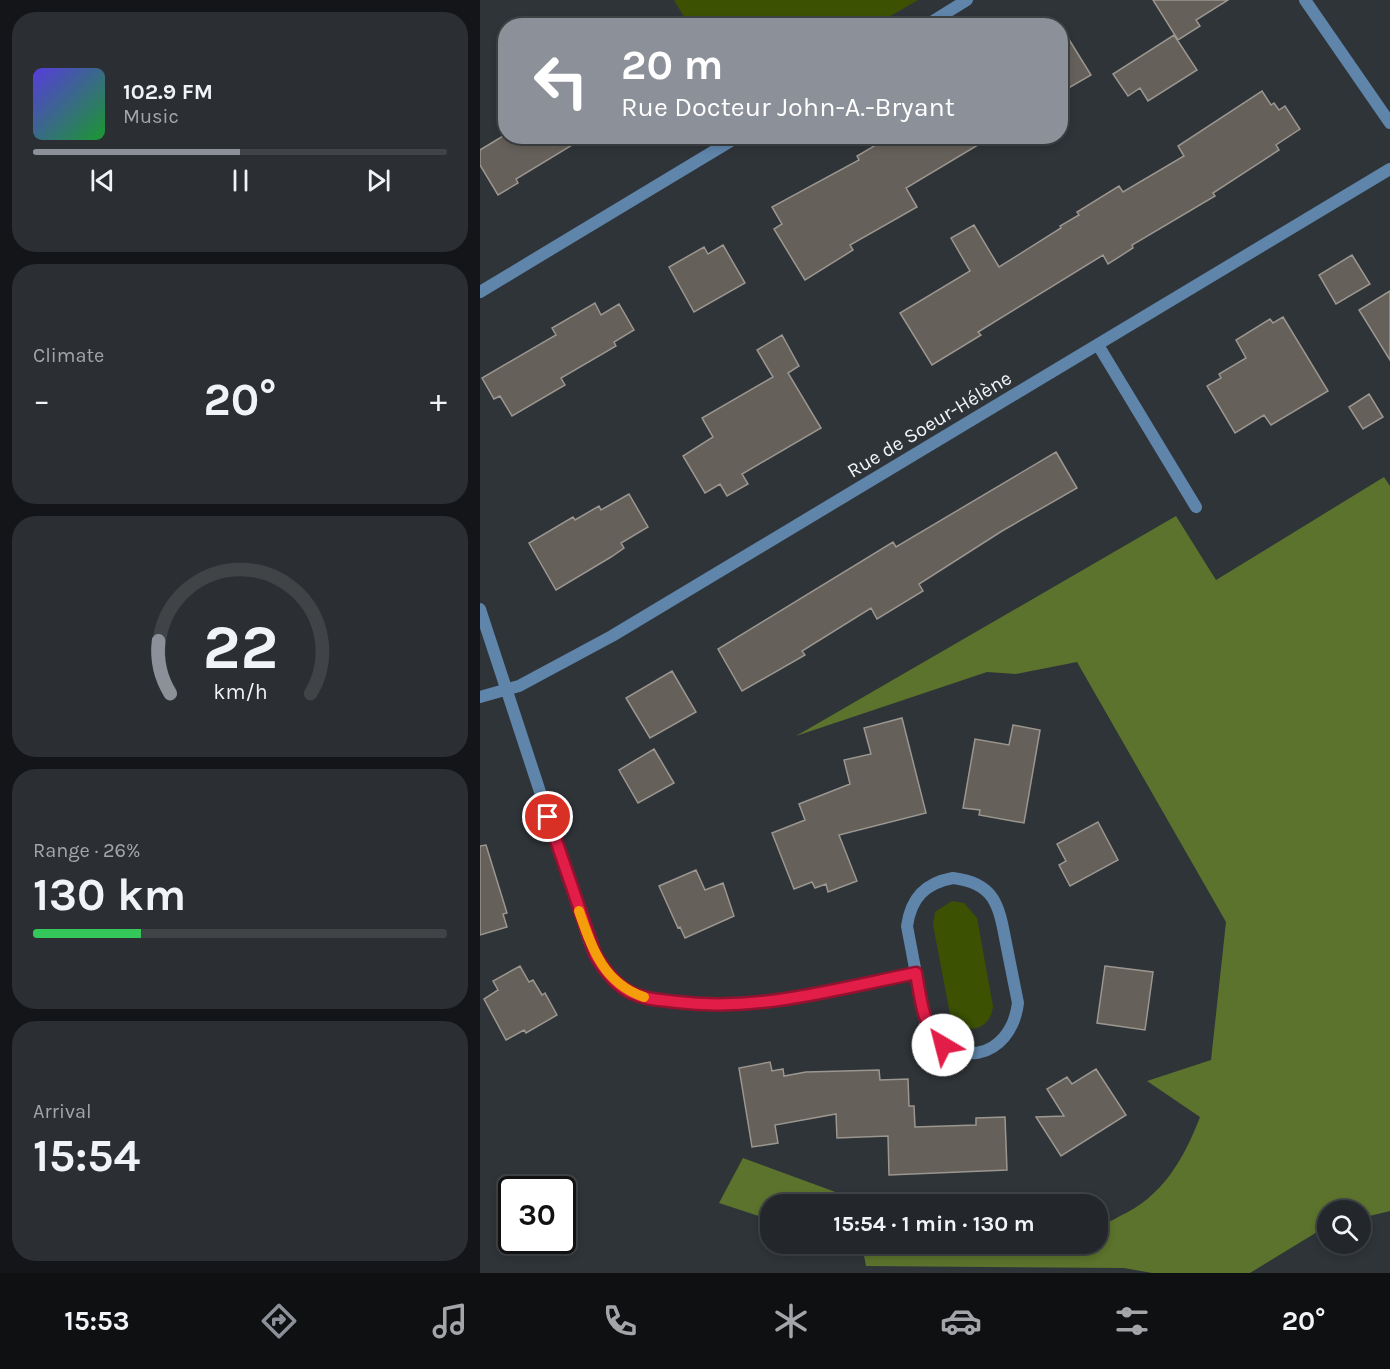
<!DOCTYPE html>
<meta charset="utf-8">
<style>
body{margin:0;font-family:Karla,sans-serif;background:#2b2f33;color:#f1f3f6;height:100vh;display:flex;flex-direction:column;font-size:22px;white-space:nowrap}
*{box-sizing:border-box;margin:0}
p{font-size:20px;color:#a3a5a9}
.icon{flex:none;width:33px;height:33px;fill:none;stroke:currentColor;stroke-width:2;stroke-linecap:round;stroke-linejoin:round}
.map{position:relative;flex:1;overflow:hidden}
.sheet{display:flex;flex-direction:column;gap:12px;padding:12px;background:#131518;width:480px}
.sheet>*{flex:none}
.banner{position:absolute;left:18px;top:18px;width:570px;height:126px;border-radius:24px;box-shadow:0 3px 9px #0003,0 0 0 2px #404447;background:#8c9099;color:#fff;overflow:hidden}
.buttons{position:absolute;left:837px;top:1200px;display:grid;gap:12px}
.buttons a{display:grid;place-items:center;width:54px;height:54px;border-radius:50%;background:#23272b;box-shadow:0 3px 9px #0003,0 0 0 2px #404447;font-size:30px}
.speed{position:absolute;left:18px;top:1176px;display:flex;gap:12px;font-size:30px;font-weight:700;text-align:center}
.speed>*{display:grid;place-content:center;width:78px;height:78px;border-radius:50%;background:#23272b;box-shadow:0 3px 9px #0003,0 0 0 2px #404447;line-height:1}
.speed .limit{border:3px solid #111;border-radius:9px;background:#fff;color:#111}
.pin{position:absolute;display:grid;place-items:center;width:51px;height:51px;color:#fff;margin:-26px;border:3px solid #fff;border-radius:50%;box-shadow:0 2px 6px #0007}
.me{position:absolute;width:66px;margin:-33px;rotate:323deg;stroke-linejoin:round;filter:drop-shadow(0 0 4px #0008)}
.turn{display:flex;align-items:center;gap:21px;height:126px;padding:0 24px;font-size:27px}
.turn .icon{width:78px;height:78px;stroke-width:2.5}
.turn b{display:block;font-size:42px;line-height:51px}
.big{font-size:45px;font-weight:700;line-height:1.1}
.sheet .card{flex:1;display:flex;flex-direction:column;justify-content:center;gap:9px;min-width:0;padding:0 21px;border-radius:24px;background:#2b2f33}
.sheet .dial{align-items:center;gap:0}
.dial svg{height:156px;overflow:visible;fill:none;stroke:#404447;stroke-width:7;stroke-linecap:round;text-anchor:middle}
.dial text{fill:#f1f3f6;stroke:none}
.song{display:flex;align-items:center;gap:18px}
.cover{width:72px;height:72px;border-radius:9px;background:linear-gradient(135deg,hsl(250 70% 55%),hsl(130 70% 35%))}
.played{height:6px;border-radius:3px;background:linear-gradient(90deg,#8c9099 50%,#404447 50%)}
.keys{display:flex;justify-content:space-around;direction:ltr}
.heat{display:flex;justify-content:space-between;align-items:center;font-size:33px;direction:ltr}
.charge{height:9px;border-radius:4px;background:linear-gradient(90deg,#34c759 26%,#404447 0)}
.trip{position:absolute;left:280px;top:1194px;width:348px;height:60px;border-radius:24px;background:#23272b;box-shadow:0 3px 9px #0003,0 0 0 2px #404447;font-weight:700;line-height:60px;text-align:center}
.menu{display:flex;height:96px;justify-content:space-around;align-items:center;background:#0e1011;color:#a3a5a9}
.menu .icon{width:42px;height:42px}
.menu .active{color:#8c9099}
.menu b{font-size:27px;color:#f1f3f6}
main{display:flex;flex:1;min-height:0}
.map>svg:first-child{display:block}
.green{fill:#3c5202}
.forest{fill:#5b732c}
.building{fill:#656059;stroke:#9b968f;stroke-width:1.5}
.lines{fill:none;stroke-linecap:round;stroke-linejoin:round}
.street{stroke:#5f85ab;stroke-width:12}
.route-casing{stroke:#92132f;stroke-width:15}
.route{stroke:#e11d48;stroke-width:10}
.slow{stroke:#f59e0b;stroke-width:10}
.labels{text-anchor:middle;stroke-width:6;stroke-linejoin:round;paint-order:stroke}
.street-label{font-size:20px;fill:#f1f5f8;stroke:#2f3439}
</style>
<main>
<section class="sheet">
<div class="card">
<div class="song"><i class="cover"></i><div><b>102.9 FM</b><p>Music</p></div></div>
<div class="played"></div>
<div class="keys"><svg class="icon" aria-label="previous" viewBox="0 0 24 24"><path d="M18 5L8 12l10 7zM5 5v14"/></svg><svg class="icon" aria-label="pause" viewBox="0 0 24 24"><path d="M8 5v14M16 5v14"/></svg><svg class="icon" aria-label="next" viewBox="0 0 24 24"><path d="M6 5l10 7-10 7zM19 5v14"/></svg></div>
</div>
<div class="card"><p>Climate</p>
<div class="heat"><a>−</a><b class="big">20°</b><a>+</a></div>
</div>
<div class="card dial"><svg viewBox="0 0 100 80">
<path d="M14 69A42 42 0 1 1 86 69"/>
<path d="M14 69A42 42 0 0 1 8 42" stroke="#8c9099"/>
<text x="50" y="56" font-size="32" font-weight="700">22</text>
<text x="50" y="72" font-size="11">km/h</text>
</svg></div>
<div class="card"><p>Range · 26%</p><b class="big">130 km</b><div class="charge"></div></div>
<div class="card"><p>Arrival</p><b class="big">15:54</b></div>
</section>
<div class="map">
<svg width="910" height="1273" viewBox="0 0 910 1273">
<rect width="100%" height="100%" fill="#2f3439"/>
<path class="green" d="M194 0H438L395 25H209Z
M472 901 484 903 497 918 513 1006C511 1031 482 1038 470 1014L453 925 455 912Z"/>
<path class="forest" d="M904 477 910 486V1211L881 1218 880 1210H848L847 1226 770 1273H672L644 1268 386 1266 383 1250 363 1244H618V1225C626 1224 633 1220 640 1216 682 1197 704 1159 720 1117L667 1081 731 1060 746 922 597 662 536 674 507 672 316 736 696 516 736 580Z
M263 1158 388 1204H291V1220L239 1203Z"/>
<path class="building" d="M673 0H748L716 20 720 26 698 40Z
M580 25 611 75 580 93Z
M694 35 717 70 668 101 660 88 648 96 633 74Z
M782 91 791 105 794 103 799 110 805 106 820 129 796 145 799 150 733 193 735 196 652 245 653 248 628 264 623 255 498 332 501 335 452 365 420 313 490 271 471 238 494 225 519 267 581 228 580 226 599 215 597 212 639 186 643 192 704 156 698 146Z
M23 136H107L36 179 38 183 18 195 0 165V150Z
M411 136H513L426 188 437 207 370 245 373 250 325 280 294 229 302 224 292 207 379 160 377 156Z
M243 245 265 283 214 312 189 267 224 247 228 254Z
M872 255 890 284 856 304 839 275Z
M910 291V360L879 310Z
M115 303 121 315 139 304 154 330 134 342 136 346 81 378 85 385 32 416 20 396 14 399 2 378 76 335 72 328Z
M803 317 848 391 791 425 784 415 755 433 727 386 741 378 739 374 766 358 756 340 790 319 793 323Z
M302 335 319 366 308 373 341 428 262 474 268 484 247 496 240 484 225 493 203 456 233 437 222 418 293 377 277 350Z
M889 394 903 417 883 429 869 407Z
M576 452 597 488 522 531 439 584 443 591 397 619 391 608 322 651 325 655 262 691 238 649 413 542 416 547Z
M149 494 168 527 141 543 144 548 131 557 76 590 49 543 93 517 95 520 119 506 121 510Z
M192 671 216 712 170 738 146 698Z
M422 718 446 813 359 835 377 881 348 892 346 884 335 888 332 882 314 889 292 833 325 820 319 804 370 784 364 760 391 754 384 728Z
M533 725 560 730 544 823 499 815 500 810 483 808 495 739 529 745Z
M174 749 194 783 158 803 139 770Z
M618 822 638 860 590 886 579 865 586 861 577 844Z
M6 845 27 913 23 914 27 927 0 935V846Z
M216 870 225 890 243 883 254 916 205 938 200 927 198 928 179 886Z
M40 966 49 982 53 980 62 995 65 993 77 1015 46 1033 44 1030 26 1040 4 999 18 990 13 981Z
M625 966 673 972 665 1030 617 1023Z
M290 1062 292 1071 303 1069 304 1076 326 1072 399 1070 400 1080 428 1079 429 1106H434L435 1127 496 1125V1118L525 1117 527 1170 409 1175 408 1136 357 1138 356 1114 295 1125 298 1143 272 1147 259 1068Z
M616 1069 646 1115 581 1156 556 1117 584 1116 567 1089 587 1077 592 1084Z"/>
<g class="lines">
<path class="street" d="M825 0 910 123
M445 26 487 0
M0 292 259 136
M618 345 716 507
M0 609 109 941C118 963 130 982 152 993 165 1000 182 1000 196 1002 278 1013 356 988 436 973
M0 697 39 686 132 636 910 169
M473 878C516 883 519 907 526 943 530 963 534 983 538 1003 531 1060 471 1072 445 1021L427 926C431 898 445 883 473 878Z"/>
</g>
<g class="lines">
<g class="route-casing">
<path id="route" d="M68 817 115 954C124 970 135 985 152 993 166 1000 182 1000 197 1002 278 1012 356 989 436 973 441 1000 442 1025 463 1045"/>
</g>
<use href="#route" class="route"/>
<path class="slow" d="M99 911C112 948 123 983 164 997"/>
</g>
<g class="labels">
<g class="street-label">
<text transform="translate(449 424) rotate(-31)" y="7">Rue de Soeur-Hélène</text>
</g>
</g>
</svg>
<div class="buttons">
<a><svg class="icon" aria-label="search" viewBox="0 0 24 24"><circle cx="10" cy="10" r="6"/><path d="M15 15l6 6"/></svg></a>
</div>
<div class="speed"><div class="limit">30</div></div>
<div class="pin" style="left:68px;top:817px;background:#d93025"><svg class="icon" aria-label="arrive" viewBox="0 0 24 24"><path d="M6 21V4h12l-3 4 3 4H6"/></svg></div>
<svg class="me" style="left:463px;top:1045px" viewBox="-20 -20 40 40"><circle r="19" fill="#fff"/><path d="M0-13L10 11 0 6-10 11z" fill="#e11d48"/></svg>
<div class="trip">15:54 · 1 min · 130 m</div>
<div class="banner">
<div class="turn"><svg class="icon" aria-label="left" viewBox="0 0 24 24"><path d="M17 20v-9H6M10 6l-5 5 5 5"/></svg><div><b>20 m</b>Rue Docteur John-A.-Bryant</div></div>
</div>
</div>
</main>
<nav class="menu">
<b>15:53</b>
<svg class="icon active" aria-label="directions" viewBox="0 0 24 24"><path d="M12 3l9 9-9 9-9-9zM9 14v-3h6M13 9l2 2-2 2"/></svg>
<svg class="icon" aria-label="music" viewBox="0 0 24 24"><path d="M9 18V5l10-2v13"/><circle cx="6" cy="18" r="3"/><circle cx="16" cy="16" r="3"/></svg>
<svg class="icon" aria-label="phone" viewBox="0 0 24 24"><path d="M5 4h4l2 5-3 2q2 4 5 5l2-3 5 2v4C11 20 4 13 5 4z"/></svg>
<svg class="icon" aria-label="climate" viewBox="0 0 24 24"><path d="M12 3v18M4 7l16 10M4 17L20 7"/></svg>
<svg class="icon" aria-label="car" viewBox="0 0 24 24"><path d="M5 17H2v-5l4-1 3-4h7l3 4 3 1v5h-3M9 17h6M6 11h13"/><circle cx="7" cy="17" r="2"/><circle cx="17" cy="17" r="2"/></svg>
<svg class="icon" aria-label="filters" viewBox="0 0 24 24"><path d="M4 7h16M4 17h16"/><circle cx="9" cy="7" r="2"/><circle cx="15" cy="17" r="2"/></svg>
<b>20°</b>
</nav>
